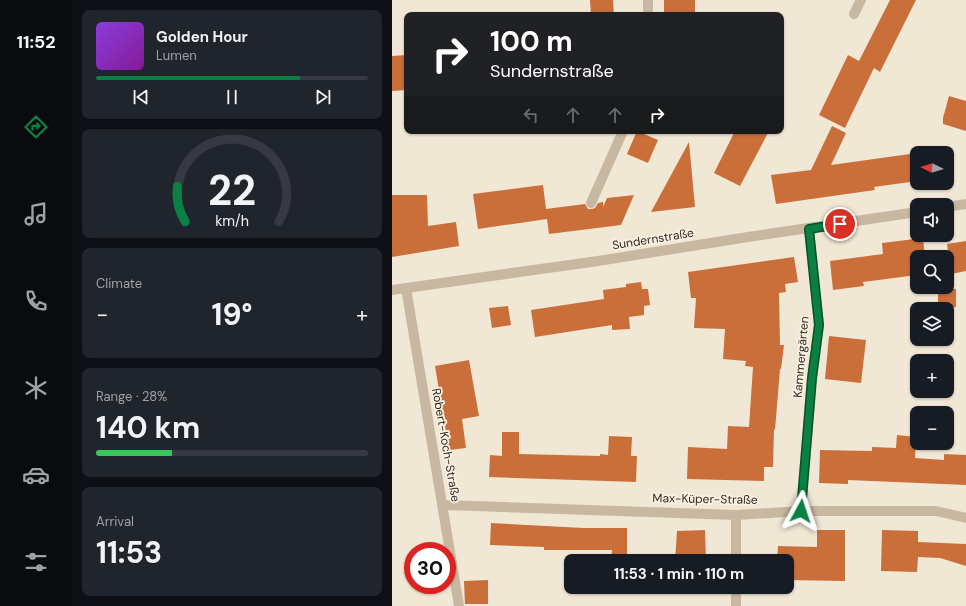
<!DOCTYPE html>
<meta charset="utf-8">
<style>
body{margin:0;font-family:"DM Sans",sans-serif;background:#20242c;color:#f1f3f6;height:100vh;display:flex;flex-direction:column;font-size:15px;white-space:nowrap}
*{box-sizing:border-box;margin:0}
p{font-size:13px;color:#9ea1a6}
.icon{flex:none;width:22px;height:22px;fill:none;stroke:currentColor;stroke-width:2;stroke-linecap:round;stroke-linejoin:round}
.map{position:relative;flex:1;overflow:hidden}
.side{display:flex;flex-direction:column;gap:10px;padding:10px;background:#0d0f14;width:320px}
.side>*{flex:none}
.banner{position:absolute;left:12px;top:12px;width:380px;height:122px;border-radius:8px;box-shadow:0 1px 3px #0004;background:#202124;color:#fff;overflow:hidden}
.needle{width:26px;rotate:275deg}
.controls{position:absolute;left:518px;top:146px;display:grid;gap:8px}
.controls a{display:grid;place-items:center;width:44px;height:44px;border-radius:8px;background:#171b24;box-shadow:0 1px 3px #0004;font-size:20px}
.speed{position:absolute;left:12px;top:542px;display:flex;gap:8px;font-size:20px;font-weight:700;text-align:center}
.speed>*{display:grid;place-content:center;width:52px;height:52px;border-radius:50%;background:#171b24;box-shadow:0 1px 3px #0004;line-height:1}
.speed .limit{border:6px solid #d22;background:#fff;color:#111}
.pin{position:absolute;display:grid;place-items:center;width:34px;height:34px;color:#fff;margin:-17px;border:2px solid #fff;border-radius:50%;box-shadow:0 1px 4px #0007}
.me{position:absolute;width:44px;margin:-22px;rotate:5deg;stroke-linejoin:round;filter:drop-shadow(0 0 3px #0008)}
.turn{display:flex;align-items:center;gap:14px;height:84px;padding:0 20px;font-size:18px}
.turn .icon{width:52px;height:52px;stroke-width:2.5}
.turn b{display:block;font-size:28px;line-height:34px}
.lanes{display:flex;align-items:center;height:38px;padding:0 20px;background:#0003;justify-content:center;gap:20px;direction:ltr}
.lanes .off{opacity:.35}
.big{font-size:30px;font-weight:700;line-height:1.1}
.side .widget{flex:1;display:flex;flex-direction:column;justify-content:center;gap:6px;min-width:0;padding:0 14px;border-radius:8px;background:#20242c}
.side .dial{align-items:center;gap:0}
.dial svg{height:104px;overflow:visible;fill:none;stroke:#363941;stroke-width:7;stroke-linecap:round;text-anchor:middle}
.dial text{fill:#f1f3f6;stroke:none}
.song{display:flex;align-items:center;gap:12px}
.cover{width:48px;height:48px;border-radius:6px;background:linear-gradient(135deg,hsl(270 70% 55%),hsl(290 70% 35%))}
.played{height:4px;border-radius:2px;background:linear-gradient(90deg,#0b8043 75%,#363941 75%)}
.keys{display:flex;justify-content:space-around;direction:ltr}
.heat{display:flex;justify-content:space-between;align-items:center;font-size:22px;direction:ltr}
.charge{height:6px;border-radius:3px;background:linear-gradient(90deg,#34c759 28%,#363941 0)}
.trip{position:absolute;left:172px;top:554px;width:230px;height:40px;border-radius:8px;background:#171b24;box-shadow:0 1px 3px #0004;font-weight:700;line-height:40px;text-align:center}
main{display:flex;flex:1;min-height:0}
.dock{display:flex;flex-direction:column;width:72px;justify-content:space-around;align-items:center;background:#090b0e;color:#9ea1a6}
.dock .icon{width:28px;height:28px}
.dock .selected{color:#0b8043}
.dock b{font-size:18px;color:#f1f3f6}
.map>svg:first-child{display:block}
.building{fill:#ca6f3a}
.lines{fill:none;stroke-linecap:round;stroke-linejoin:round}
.street{stroke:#c9b8a1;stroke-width:10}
.route-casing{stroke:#07532c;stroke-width:10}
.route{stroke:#0b8043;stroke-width:7}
.labels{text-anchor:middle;stroke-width:3.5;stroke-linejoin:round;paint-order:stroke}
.street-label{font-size:12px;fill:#332a24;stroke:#f9f1e1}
</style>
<main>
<nav class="dock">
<b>11:52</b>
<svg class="icon selected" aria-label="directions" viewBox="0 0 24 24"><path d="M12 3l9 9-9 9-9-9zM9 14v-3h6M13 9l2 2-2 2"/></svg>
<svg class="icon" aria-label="music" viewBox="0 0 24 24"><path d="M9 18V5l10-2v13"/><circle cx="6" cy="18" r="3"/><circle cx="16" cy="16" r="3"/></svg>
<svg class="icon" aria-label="phone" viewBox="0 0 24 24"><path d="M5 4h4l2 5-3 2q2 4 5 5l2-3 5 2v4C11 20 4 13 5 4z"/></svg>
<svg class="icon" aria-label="climate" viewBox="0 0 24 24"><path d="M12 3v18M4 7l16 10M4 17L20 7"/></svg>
<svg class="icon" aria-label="car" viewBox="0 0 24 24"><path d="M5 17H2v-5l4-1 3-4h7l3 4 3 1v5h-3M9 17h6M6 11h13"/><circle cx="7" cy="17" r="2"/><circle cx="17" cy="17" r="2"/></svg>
<svg class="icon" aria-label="filters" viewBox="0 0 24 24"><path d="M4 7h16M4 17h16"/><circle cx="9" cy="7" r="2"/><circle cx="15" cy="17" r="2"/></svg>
</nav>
<section class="side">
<div class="widget">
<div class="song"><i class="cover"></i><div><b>Golden Hour</b><p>Lumen</p></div></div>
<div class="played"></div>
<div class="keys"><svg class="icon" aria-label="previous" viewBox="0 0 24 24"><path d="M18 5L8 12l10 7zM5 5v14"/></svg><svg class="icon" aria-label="pause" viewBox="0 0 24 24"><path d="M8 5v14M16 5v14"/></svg><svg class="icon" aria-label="next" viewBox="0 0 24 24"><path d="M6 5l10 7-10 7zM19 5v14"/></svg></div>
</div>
<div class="widget dial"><svg viewBox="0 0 100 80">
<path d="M14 69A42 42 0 1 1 86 69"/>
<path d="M14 69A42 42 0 0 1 8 42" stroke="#0b8043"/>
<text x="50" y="56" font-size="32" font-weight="700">22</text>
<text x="50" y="72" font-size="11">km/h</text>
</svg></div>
<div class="widget"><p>Climate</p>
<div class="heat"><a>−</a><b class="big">19°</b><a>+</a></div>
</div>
<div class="widget"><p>Range · 28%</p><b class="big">140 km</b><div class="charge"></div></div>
<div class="widget"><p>Arrival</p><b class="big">11:53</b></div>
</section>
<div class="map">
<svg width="574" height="606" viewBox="0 0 574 606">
<rect width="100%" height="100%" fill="#f1e7d5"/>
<path class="building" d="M198 0H221L222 15H199Z
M272 0H303V15H272Z
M498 0H524L488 72 482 68 453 128 427 115 456 55 467 61Z
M15 55V90L0 91V56Z
M557 96 574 101V131L551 124V118Z
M440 126 454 133 439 165 525 153V181L482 187 483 190 384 204 379 175 419 170Z
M245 131 266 140 256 163 235 154Z
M343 131H377L348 186 322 173Z
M297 142 303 207 259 212Z
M151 185 154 209 193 204 196 209H200L203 208 206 203 211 202V207L215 198 242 195 229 225 157 234 155 219 86 229 81 194Z
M0 195H35L36 226 64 222 67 246 0 257Z
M531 238 533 257H525V275L471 282 472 286 441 290 438 261 491 254 490 243Z
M574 241V271L559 274 555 244Z
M402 257 406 282 393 284 394 292 387 293 388 345H392L389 369H388L383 430 382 429 381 467H372V481L295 479 296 447 335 449 336 426 357 427 361 367 353 366 354 361 331 359 333 329 302 328 304 298H299L296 272Z
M249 282 250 289H256L258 305 252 306V315L237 317 238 329 220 330V325L143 337 139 310 212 299 211 290 234 287V284Z
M546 289H564V307H546Z
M116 306 119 325 100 328 97 308Z
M437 336 474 340 469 383 433 379Z
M77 360 87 416 70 419 74 448 57 450 43 366Z
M110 432H127V454L208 456V454L216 455 217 436 240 437 239 456H245L244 482 97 477 98 455 110 456Z
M505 435 524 437 523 458 552 460V454L574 455V485L456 480V484L427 483 428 450 480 451V447L504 448Z
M99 523 191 528H235V561H219L220 550H152V547L98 545Z
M313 530 314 561H283L285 531Z
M425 530H453V581L395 580V561H385L386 546 425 547Z
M490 530 526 531V542L574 544V566L548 558 526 557 525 572 489 571Z
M96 580V604H73L72 581Z"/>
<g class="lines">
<path class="street" d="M256 0V15
M462 14 469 0
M199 203 231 131
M555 207 574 204
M14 288 67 606
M0 290 206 261 356 237 525 212
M51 505 344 515 409 511H544L574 518
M409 511 420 378 427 325 417 229
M344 515V561
M344 587V606"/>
</g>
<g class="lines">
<g class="route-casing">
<path id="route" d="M409 511 420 378 427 325 417 229 448 224"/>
</g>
<use href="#route" class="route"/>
</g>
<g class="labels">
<g class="street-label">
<text transform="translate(261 239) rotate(-9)" y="4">Sundernstraße</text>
<text transform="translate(409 357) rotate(-85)" y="4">Kammergärten</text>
<text transform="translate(54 445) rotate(80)" y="4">Robert-Koch-Straße</text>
<text transform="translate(313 499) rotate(1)" y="4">Max-Küper-Straße</text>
</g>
</g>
</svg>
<div class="controls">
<a><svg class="needle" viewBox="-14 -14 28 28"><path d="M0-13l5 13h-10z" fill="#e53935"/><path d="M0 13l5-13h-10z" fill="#9ea1a6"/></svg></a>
<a><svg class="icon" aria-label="sound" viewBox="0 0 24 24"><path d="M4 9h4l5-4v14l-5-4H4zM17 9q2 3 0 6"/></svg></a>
<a><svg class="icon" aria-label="search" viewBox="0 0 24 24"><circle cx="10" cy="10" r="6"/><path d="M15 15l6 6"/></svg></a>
<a><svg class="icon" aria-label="layers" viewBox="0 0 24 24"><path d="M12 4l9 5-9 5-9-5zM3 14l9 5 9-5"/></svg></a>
<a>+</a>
<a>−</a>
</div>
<div class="speed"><div class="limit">30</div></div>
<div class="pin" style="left:448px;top:224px;background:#d93025"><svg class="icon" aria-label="arrive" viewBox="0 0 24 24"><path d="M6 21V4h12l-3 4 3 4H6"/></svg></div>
<svg class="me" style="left:409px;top:511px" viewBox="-20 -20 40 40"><path d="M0-17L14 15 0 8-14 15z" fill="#0b8043" stroke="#fff" stroke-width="4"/></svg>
<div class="trip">11:53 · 1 min · 110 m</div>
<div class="banner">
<div class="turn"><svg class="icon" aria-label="right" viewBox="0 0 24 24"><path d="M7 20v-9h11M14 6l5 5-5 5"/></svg><div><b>100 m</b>Sundernstraße</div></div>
<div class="lanes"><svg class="icon off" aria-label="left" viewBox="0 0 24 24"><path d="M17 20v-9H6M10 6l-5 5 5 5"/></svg><svg class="icon off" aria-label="ahead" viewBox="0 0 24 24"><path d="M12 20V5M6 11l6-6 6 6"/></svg><svg class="icon off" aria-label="ahead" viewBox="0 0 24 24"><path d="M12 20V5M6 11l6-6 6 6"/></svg><svg class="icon" aria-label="right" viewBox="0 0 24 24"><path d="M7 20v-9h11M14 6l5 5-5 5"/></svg></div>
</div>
</div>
</main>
